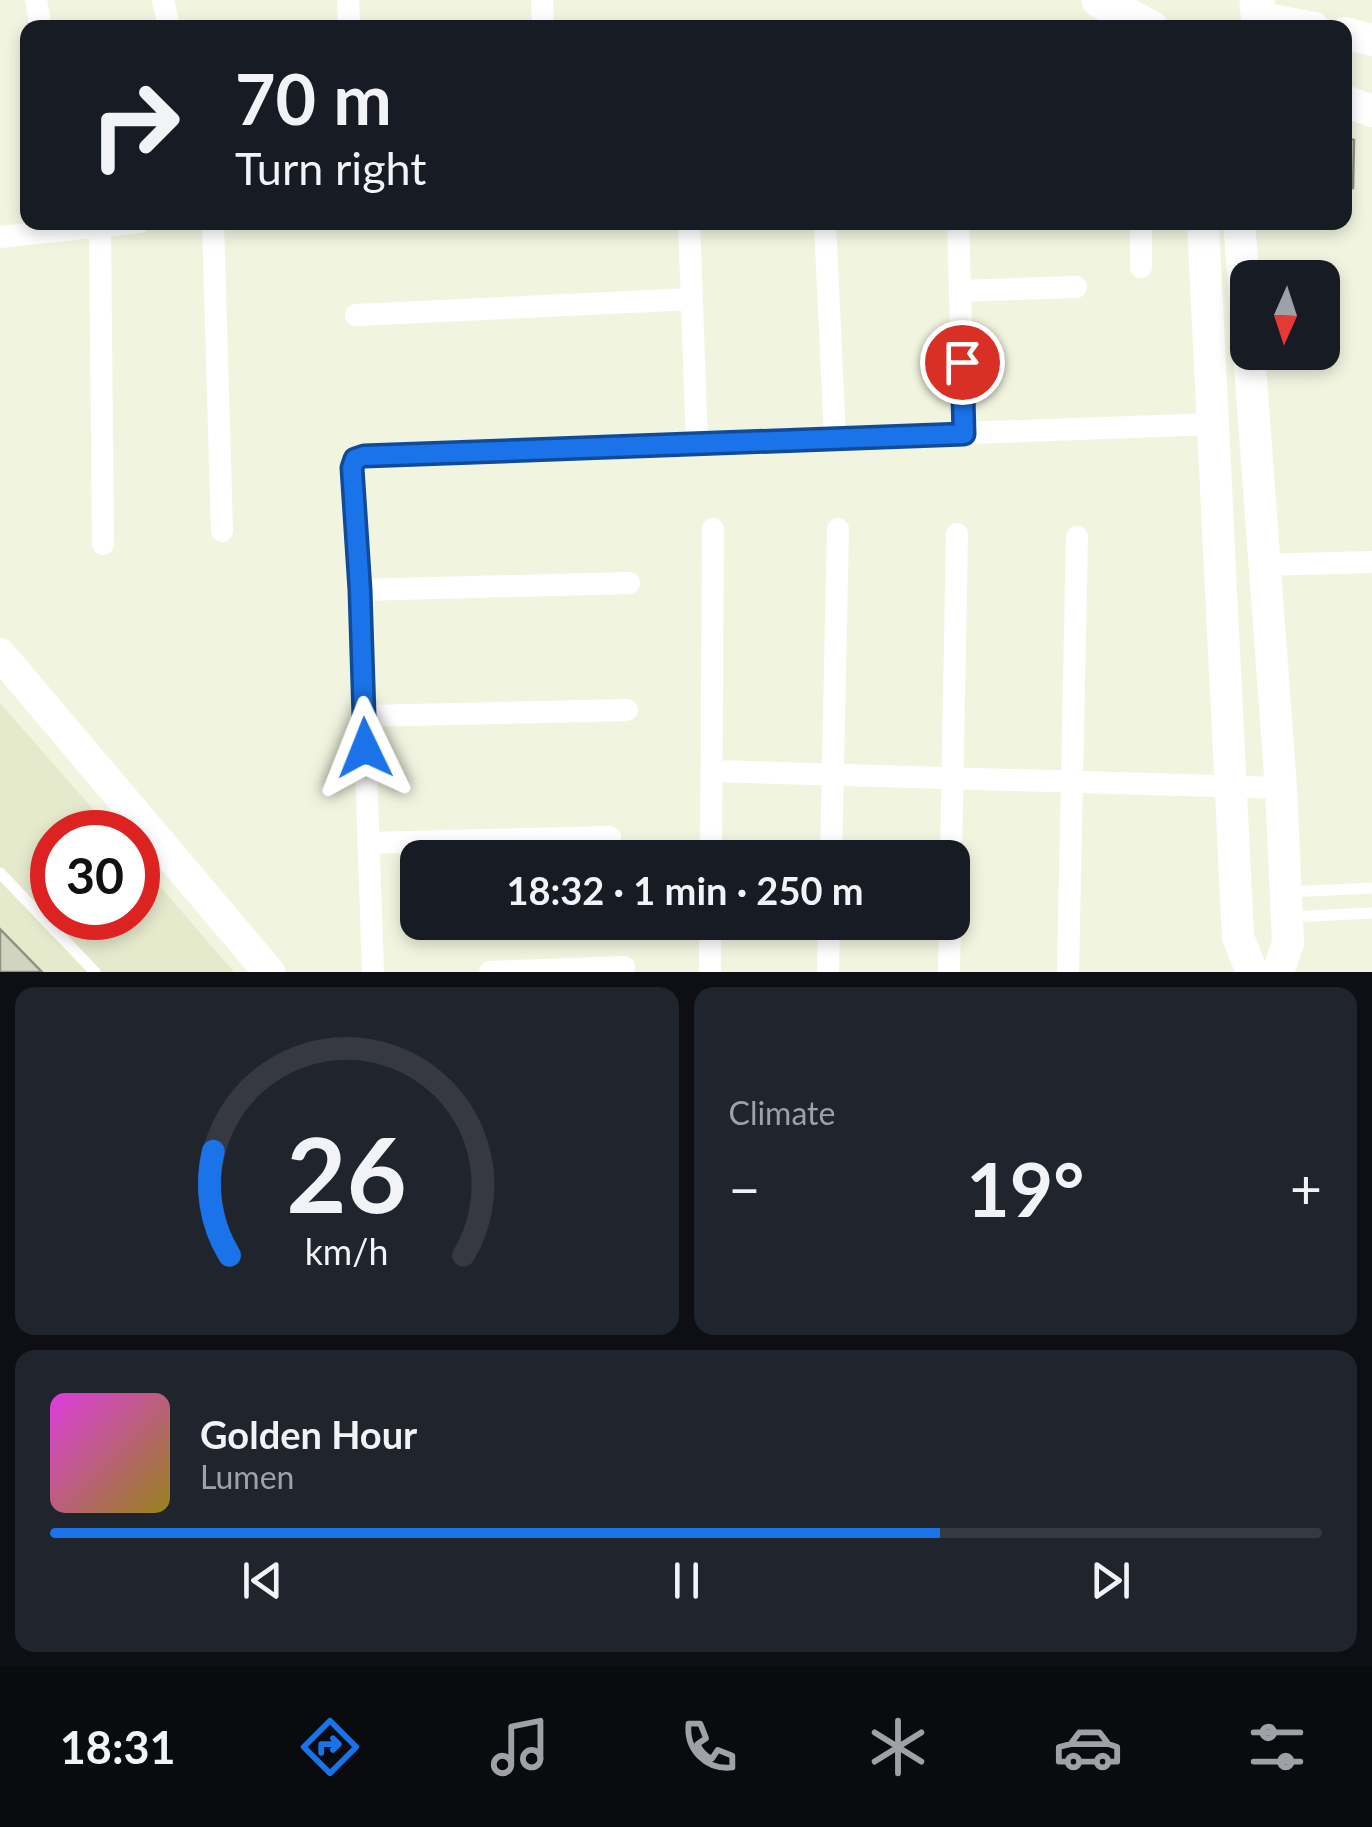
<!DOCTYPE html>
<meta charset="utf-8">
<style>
body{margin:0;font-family:Lato,sans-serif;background:#20242c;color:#f1f3f6;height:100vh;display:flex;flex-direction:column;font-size:38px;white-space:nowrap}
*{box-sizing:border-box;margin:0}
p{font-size:32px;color:#9ea1a6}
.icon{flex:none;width:55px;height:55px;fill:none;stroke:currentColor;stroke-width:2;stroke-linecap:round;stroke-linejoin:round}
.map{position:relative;height:972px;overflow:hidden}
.drawer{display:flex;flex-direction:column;gap:15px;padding:15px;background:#0d0f14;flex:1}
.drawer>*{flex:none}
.top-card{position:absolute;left:20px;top:20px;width:1332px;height:210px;border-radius:20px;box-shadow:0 5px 15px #0003;background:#171b24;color:#f1f3f6;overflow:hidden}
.needle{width:65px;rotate:183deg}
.buttons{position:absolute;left:1230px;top:260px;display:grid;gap:20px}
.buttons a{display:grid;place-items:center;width:110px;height:110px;border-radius:20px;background:#171b24;box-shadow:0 5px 15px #0003;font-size:50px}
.speed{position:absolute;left:30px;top:810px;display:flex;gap:20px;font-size:50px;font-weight:700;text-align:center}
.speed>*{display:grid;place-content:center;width:130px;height:130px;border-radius:50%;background:#171b24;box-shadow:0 5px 15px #0003;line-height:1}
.speed .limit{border:15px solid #d22;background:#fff;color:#111}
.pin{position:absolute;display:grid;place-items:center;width:85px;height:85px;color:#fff;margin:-42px;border:5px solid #fff;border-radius:50%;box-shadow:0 2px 10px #0007}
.me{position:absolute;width:110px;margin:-55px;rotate:358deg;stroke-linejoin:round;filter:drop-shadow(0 0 8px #0008)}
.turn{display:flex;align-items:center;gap:35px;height:210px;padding:0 50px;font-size:45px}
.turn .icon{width:130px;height:130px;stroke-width:2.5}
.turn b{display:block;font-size:70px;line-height:85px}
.big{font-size:75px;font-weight:700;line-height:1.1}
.drawer .tile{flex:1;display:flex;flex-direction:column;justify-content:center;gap:15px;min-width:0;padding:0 35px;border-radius:20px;background:#20242c}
.drawer .dial{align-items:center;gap:0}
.dial svg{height:260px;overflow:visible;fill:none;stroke:#363941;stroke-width:7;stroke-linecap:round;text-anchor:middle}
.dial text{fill:#f1f3f6;stroke:none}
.song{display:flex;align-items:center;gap:30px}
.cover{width:120px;height:120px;border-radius:15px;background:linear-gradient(135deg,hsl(300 70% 55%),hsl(50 70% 35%))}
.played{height:10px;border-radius:5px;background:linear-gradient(90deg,#1a73e8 70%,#363941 70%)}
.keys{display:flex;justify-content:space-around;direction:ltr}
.heat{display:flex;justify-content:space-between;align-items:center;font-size:55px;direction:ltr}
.drawer .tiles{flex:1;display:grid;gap:15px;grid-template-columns:1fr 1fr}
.tile:last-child{grid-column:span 2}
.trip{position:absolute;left:400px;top:840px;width:570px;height:100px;border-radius:20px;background:#171b24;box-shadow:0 5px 15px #0003;font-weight:700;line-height:100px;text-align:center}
.dock{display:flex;height:160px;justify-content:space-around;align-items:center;background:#090b0e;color:#9ea1a6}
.dock .icon{width:70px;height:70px}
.dock .active{color:#1a73e8}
.dock b{font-size:45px;color:#f1f3f6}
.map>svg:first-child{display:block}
.built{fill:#e5eacd}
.building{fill:#d0d4c0;stroke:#8f937f;stroke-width:2.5}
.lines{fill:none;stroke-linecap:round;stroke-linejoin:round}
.lane{stroke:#fff;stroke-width:11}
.street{stroke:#fff;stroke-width:22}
.secondary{stroke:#fff;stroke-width:32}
.primary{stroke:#fff;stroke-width:35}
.route-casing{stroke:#114b97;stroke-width:25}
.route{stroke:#1a73e8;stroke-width:18}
</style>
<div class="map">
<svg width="1372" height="972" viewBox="0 0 1372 972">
<rect width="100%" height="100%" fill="#f1f5e0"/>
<path class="built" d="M0 703 113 832H52V918H138V861L234 972H0Z"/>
<path class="building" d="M1345 138 1354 140 1353 188H1345Z
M0 929 42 972H0Z"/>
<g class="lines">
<path class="lane" d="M0 873 95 972
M1289 892 1372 888
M1291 917 1372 913"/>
<path class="street" d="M36 0 41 28
M163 0 169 28
M348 0 349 28
M542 0 543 28
M213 222 222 531
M689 222 697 443
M825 222 835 438
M958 222 964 434
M1141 222V267
M100 228 103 544
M0 237 140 222
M960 291 1076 287
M356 315 692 299
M1265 565 1372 562
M360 590 629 583
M364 716 627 710
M712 771 1281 788
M368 843 610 837
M711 858 713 529
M831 858 838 529
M951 858 957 534
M373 972 360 590 352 469 355 459 364 455 1213 424
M490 972 624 967
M710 972V922
M828 972 829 922
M949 972 950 922
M1068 972 1077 537"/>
<path class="secondary" d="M1260 18 1314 28
M1345 33 1372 40
M1345 101 1372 111
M1203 222 1238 937 1252 972
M1239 222 1248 334
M1249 352 1281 788 1288 943 1278 972
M0 654 269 972"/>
<path class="primary" d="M1099 0 1151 28
M1257 0 1259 28"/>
</g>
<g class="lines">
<g class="route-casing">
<path id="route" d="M365 748 360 590 352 468 355 459 364 456 964 434 962 362"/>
</g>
<use href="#route" class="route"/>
</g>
</svg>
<div class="buttons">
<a><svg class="needle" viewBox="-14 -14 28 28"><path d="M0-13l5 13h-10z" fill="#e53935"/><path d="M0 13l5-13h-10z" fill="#9ea1a6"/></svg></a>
</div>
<div class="speed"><div class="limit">30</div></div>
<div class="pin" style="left:962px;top:362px;background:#d93025"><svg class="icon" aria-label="arrive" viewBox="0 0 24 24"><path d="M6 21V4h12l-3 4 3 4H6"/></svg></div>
<svg class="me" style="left:365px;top:748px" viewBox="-20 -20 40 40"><path d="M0-17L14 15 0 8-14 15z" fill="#1a73e8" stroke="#fff" stroke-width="4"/></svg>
<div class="trip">18:32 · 1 min · 250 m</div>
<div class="top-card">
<div class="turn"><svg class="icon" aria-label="right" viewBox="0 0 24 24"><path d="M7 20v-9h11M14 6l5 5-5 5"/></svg><div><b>70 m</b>Turn right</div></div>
</div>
</div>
<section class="drawer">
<div class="tiles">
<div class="tile dial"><svg viewBox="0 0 100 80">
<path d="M14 69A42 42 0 1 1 86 69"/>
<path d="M14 69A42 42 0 0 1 9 37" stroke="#1a73e8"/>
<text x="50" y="56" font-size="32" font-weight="700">26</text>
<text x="50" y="72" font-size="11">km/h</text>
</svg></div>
<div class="tile"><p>Climate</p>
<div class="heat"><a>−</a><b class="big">19°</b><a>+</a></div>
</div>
<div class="tile">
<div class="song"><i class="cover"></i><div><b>Golden Hour</b><p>Lumen</p></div></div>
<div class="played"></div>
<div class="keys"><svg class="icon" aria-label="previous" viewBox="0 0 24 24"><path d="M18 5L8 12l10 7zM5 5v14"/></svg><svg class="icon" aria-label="pause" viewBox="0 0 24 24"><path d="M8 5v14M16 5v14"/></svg><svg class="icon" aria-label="next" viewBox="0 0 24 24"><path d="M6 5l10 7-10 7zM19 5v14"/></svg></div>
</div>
</div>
</section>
<nav class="dock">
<b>18:31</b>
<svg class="icon active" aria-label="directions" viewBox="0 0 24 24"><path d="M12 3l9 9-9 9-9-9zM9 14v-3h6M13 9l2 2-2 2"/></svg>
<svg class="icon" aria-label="music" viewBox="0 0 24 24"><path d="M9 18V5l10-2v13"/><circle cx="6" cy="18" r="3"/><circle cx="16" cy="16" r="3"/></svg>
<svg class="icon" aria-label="phone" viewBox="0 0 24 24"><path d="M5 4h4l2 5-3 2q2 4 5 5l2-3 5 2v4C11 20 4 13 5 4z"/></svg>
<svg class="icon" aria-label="climate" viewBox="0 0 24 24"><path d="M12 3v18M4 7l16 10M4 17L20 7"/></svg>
<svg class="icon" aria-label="car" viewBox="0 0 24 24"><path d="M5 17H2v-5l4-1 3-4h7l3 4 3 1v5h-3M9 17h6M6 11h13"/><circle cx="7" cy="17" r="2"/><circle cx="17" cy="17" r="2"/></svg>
<svg class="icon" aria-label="filters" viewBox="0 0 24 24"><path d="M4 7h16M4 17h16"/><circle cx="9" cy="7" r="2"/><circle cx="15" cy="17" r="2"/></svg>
</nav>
